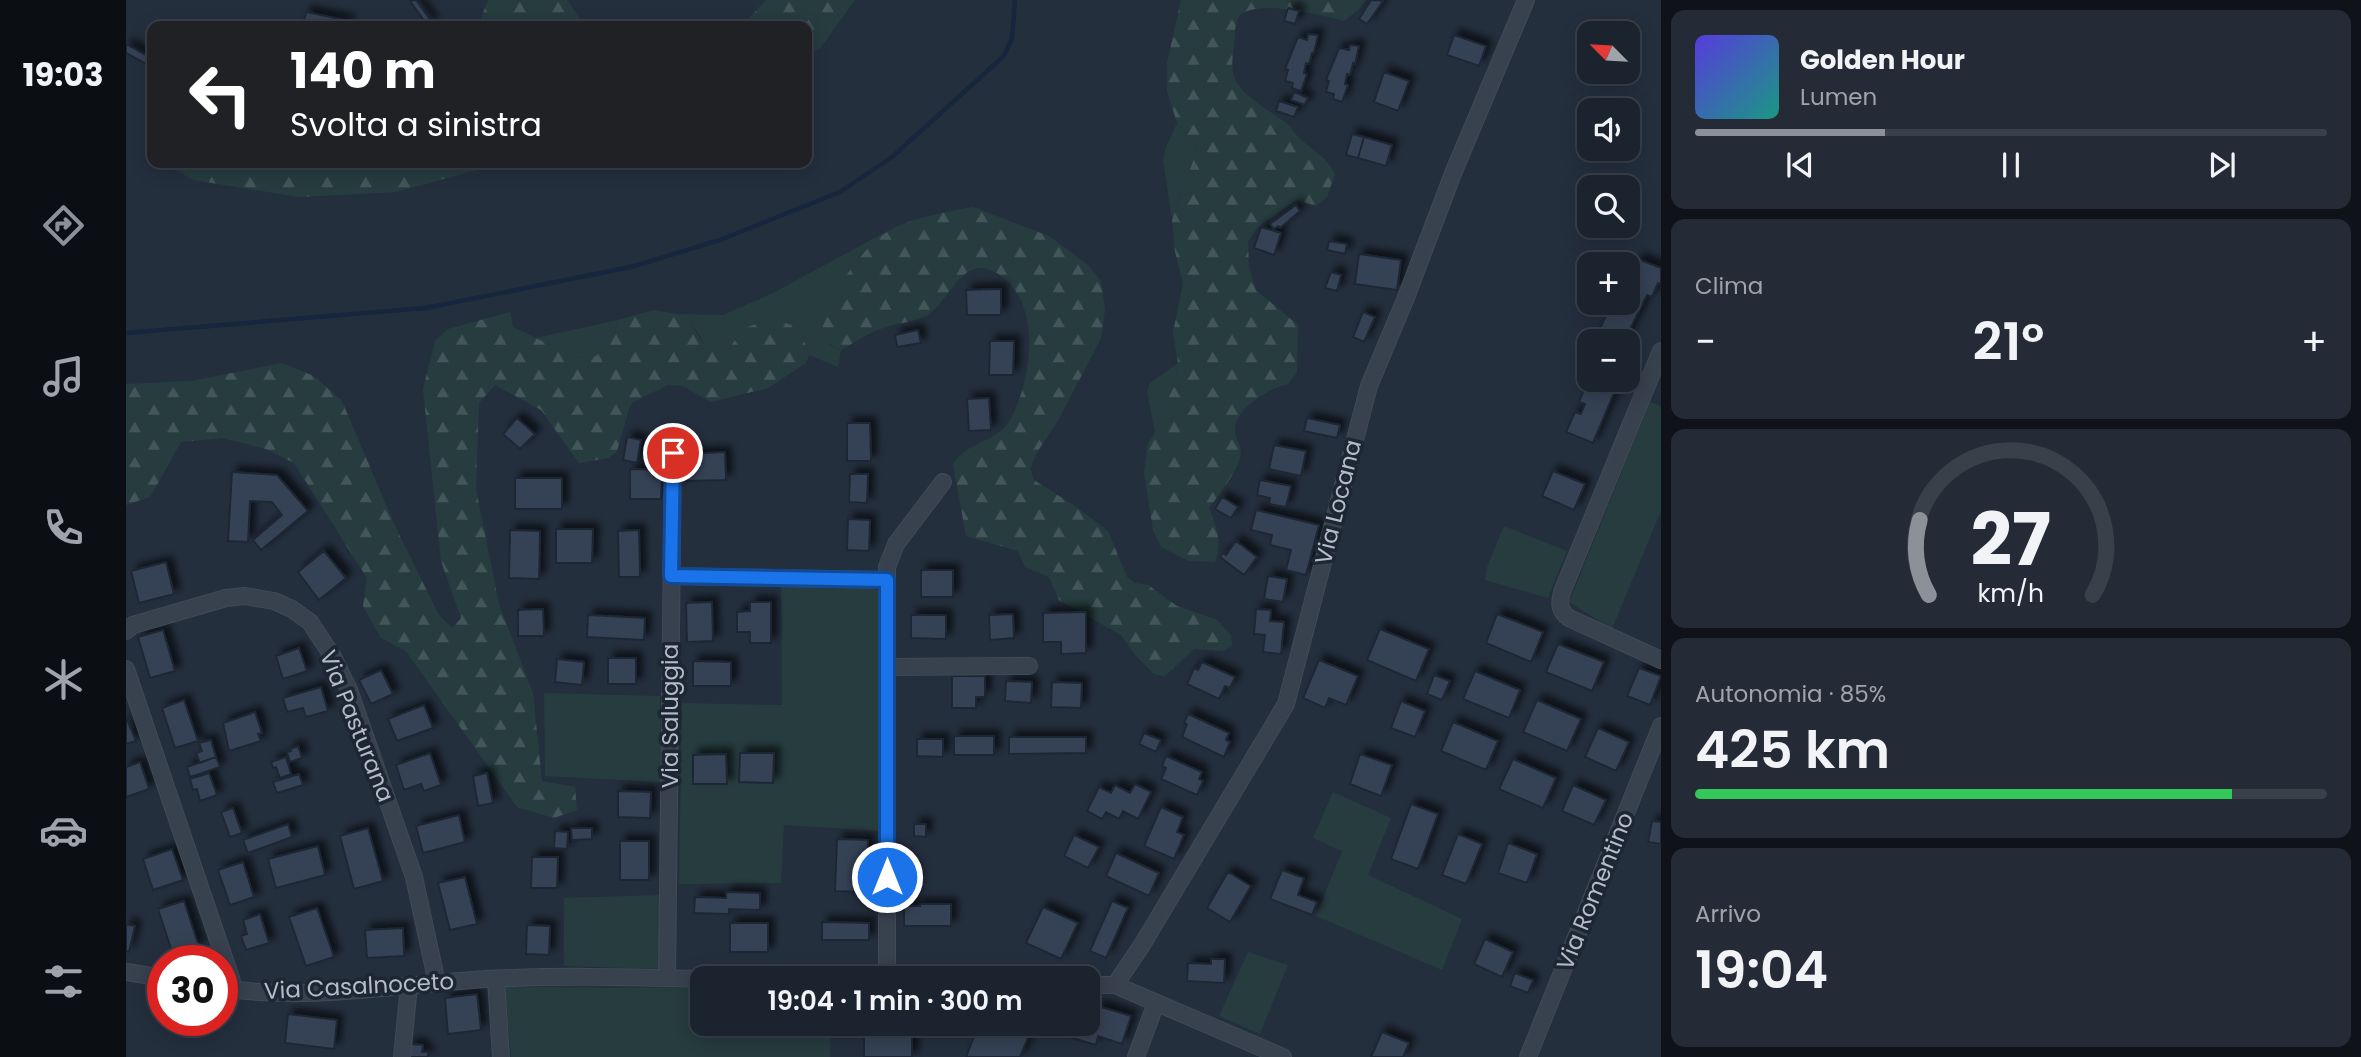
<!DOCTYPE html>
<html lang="it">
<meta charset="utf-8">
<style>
body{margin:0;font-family:Poppins,sans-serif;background:#242b36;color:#f1f3f6;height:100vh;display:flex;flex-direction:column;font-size:26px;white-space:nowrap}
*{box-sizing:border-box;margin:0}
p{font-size:23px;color:#a0a4aa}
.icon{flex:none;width:38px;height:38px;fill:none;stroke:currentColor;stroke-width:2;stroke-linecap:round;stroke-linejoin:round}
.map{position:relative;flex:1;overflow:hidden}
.drawer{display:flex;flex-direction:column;gap:10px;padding:10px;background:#0f1319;width:700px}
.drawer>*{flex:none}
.guide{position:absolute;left:21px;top:21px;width:665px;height:147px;border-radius:14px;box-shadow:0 4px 18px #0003,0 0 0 2px #39404a;background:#202124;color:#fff;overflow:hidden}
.needle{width:46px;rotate:294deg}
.controls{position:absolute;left:1451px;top:21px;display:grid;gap:14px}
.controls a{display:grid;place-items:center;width:63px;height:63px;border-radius:14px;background:#1b232e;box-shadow:0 4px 18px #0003,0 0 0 2px #39404a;font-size:35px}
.speed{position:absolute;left:21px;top:945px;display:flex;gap:14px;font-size:35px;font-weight:700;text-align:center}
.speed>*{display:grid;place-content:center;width:91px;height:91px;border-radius:50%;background:#1b232e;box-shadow:0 4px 18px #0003,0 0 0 2px #39404a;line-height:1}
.speed .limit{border:10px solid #d22;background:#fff;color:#111}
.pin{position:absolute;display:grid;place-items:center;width:60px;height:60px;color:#fff;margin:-30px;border:4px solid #fff;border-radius:50%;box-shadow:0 2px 7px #0007}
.me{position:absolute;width:77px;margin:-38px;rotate:0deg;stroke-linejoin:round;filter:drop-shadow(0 0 5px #0008)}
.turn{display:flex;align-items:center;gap:24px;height:147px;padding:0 28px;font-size:32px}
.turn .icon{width:91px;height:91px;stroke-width:2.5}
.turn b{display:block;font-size:49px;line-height:60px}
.big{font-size:52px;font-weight:600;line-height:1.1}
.drawer .tile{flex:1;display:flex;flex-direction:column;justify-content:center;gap:10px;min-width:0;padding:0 24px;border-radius:14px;background:#242b36}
.drawer .dial{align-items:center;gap:0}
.dial svg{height:182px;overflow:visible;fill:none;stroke:#39404a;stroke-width:7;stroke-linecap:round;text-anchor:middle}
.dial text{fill:#f1f3f6;stroke:none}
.song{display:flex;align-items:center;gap:21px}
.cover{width:84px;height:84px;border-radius:10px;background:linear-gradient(135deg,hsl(250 70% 55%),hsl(170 70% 35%))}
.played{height:7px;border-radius:4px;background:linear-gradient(90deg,#8c9099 30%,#39404a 30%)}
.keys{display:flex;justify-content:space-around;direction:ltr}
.heat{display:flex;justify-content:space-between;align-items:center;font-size:38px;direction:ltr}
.charge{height:10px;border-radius:5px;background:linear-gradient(90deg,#34c759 85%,#39404a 0)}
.trip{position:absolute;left:564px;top:966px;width:410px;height:70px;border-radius:14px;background:#1b232e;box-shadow:0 4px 18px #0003,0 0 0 2px #39404a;font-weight:600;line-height:70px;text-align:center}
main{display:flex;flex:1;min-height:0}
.menu{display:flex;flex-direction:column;width:126px;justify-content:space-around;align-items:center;background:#0b0e12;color:#a0a4aa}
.menu .icon{width:49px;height:49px}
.menu .active{color:#8c9099}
.menu b{font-size:32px;color:#f1f3f6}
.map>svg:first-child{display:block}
.green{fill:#263c3f}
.forest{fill:url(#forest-firs)}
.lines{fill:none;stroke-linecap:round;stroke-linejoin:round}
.stream{stroke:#17263c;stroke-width:4.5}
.building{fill:#364354;stroke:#1f2835;stroke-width:2;filter:url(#shadow)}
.street-casing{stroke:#414a57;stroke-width:18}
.street{stroke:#38414e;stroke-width:16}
.route-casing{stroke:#114b97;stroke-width:18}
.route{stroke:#1a73e8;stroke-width:12}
.labels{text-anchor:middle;stroke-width:7;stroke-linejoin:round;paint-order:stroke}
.street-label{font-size:23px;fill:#b4bcc9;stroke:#1d2633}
</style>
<main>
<nav class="menu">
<b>19:03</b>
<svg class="icon active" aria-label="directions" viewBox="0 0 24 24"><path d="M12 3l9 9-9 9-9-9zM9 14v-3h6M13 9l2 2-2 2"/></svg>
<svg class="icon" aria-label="music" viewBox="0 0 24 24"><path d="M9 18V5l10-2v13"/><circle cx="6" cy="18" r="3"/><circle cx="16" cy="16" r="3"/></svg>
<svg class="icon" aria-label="phone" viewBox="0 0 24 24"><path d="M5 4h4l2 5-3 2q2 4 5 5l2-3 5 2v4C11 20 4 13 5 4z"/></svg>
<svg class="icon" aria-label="climate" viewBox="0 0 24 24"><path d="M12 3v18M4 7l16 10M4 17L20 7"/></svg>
<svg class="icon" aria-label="car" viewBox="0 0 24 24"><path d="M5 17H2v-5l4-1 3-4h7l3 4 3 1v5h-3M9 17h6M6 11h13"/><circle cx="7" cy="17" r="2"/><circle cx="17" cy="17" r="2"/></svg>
<svg class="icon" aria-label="filters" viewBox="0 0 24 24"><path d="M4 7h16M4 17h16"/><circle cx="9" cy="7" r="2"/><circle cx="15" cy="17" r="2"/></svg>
</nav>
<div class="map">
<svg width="1535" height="1057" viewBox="0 0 1535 1057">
<defs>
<pattern id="forest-firs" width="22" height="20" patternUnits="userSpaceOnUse" patternTransform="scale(1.75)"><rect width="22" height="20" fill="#263c3f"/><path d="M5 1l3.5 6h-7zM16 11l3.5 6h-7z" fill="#435659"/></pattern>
<filter id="shadow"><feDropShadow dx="6" dy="-6" stdDeviation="3.5" flood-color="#0009"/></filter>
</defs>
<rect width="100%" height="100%" fill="#242f3e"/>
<path class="green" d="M1051 123 1072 147 1046 220 1037 160 1040 147Z
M765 229 733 256 703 345 715 350 712 367 683 355 679 343 617 329 599 354C576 353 581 345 570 330 566 324 558 319 552 314L597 315 647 293Z
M492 320 488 334 470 356 451 358 409 338Z
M1052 363 1050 379 1029 433 1021 391 1024 383Z
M1524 402 1535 406V511L1486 629 1443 602Z
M1378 526 1441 551 1422 598 1359 580 1361 567Z
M655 584 745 585 756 595 754 831 658 825 655 883 553 884 556 703 656 705Z
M418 693 534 696V782L419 776Z
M1207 792 1265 818 1242 875 1336 919 1316 970 1190 916 1216 851 1187 838Z
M534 895V969L438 966V898Z
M1122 952 1162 965 1134 1034 1093 1016Z
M379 987 576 988V1024H705L704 1057H385Z"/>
<path class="forest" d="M362 0H441L459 26H352Z
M640 0H729L694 48 681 55V26H610L623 18Z
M1055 0H1240L1234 8 1218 21C1192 14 1137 0 1115 14 1108 22 1109 35 1108 45 1106 60 1104 74 1113 86 1123 100 1150 115 1164 126 1175 146 1200 153 1209 174L1201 197 1190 206 1170 200 1132 227 1122 241 1123 267 1130 290 1172 325 1171 372 1162 384C1144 388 1108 408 1109 431 1109 438 1115 445 1115 452 1114 469 1093 495 1083 508 1091 526 1096 543 1089 562L1063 561 1035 547 1027 530 1018 472 1022 444 1029 432 1050 379 1052 363 1047 333 1057 283 1049 252 1046 220 1072 147 1051 123 1041 91V63Z
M42 163H364L358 168 270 192 174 197 67 180 43 166Z
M847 207 923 236 962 265 975 281 979 310 975 338 933 419 910 454 904 469 908 480 949 506 982 531 1001 577 1009 583 1022 585 1051 606 1091 620 1105 635 1106 645 1098 651 1068 649 1039 676 1028 674 1009 655 995 635 933 600 923 577 899 567 892 551 840 536 827 464C842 441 872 442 884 420 905 383 915 312 881 281 874 274 863 267 853 268 830 271 821 302 803 314 791 322 771 323 757 328 742 333 728 343 715 350 706 346 699 342 697 332 696 323 701 314 704 306 718 276 735 249 764 230 780 220 827 210 847 207Z
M528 310C535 312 543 312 550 314 577 323 568 353 599 354L617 329 645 318 665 325 679 343 683 355 680 363 642 388 585 402 556 386 542 385 507 402 503 409 491 451 483 458 453 463 415 410 369 385 353 403 350 489 373 604 407 693 416 781 449 787 451 810 428 818 391 807 280 651 255 638 237 606 241 578 168 463 140 449 97 438 55 442 24 497 0 505V384L65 381 156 363 188 376 216 401 269 526 313 615 326 628 335 618 315 561 297 389 309 341 322 329 384 312 387 327 451 358 470 356 488 334 492 320Z"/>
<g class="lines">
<path class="stream" d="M0 333 300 308 505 267 594 240 714 192 766 157 878 56 886 38 889 0"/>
</g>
<path class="building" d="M290 0 306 22 302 26 284 1Z
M1245 0 1257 1 1241 24 1233 19Z
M1162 8 1173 11 1169 24 1158 21Z
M180 12 223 21 221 26H177Z
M1182 34 1192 35 1188 53H1186L1183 64 1180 63 1178 73 1181 74 1175 91 1166 88 1167 83 1159 81 1162 70 1159 69 1172 37 1181 40Z
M1328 35 1360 46 1353 66 1321 55Z
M0 44 23 57 20 64 0 53Z
M1224 45 1233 46 1229 64 1227 63 1224 75 1221 74 1219 84 1222 85 1216 102 1207 99 1208 94 1200 92 1203 81 1200 80 1213 48 1223 50Z
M1258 72 1283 81 1272 111 1248 102Z
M1168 92 1182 98 1179 105 1165 100Z
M1153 101 1172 107 1168 117 1150 111Z
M1226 134 1238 137 1232 158 1220 155Z
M1238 137 1266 145 1260 166 1232 158Z
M1170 205 1174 211 1154 228 1152 226 1148 229 1144 224Z
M1135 227 1155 233 1148 255 1128 248Z
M1203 241 1221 244 1219 254 1201 250Z
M1233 254 1275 260 1271 290 1229 284Z
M1512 259 1535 268V284L1532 283 1526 297 1521 295 1498 341H1479L1470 338 1484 306 1488 307 1490 303H1502V285Z
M1205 272 1215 275 1211 291 1199 288Z
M875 289V315H841L840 290Z
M1237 312 1249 317 1238 342 1227 337Z
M792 330 795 343 771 347 769 335Z
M864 341H888L887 375H863Z
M1461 382 1488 393 1467 443 1440 432 1449 412 1455 414 1459 404 1453 402Z
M863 398 865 430 843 431 841 399Z
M391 418 409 434 394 449 377 434Z
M1181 418 1214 425 1211 438 1178 431Z
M721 423H744L745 461H721Z
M501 437 515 440 511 463 497 460Z
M1148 445 1180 451 1175 476 1143 469Z
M599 452 600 480 559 481V454Z
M504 469 536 470 535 499H504Z
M1427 471 1459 484 1448 510 1416 496Z
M106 472 151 475 182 511 135 550 127 540 156 515 146 502 124 501 122 542 102 541Z
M724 474H742L741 503 723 502Z
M389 478H436V509H389Z
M1134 480 1165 486 1160 507 1143 504 1144 498 1131 495Z
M1096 497 1112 507 1105 518 1089 509Z
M1130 510 1193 525 1180 575 1160 570 1165 550 1144 545 1146 535 1125 530Z
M722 519 744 520 743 551 721 550Z
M430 529H467L466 563H430Z
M384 530 414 531 413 579 383 578Z
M513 530 514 577H493L492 531Z
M1110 541 1131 557 1118 575 1094 557 1097 553 1100 555Z
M198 551 220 578 193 600 172 572Z
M40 562 48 594 13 603 5 571Z
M795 570H827V597H795Z
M1142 576 1161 579 1157 602 1138 599Z
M586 602 587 641 561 642 560 603Z
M624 602H645V643H624V632H611V612L624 611Z
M417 609 418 636H392V610Z
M1130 609 1145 610 1144 621 1158 622 1155 654 1137 652 1139 635 1128 634Z
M960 612V653L935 654V642H917V613Z
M887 614 888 638 864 640 863 615Z
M1371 614 1417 632 1405 662 1360 643Z
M462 615 519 618 518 640 461 637Z
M785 615H820V639L785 638Z
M1254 629 1303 649 1290 681 1241 660Z
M37 630 49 671 24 678 12 637Z
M1432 644 1478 662 1466 691 1420 672Z
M173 648 181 671 157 679 150 656Z
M482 658H510V684H482Z
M431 659 458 662 456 685 429 682Z
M1193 660 1232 676 1220 705 1203 698 1199 708 1177 698Z
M567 661 605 662V686H567Z
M1076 662 1109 677 1104 688 1099 686 1093 699 1061 684 1068 668 1072 670Z
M1513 668 1535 676 1524 705 1501 696Z
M255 670 267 694 245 704 233 680Z
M1349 671 1394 690 1383 718 1337 699Z
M1308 675 1324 681 1316 700 1301 694Z
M826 676H859V697H850V708H826Z
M880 681 906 682 905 703 879 701Z
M926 682 956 683 955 708 925 707Z
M195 687 202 711 180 717 177 708 161 712 157 698Z
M58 700 72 741 49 748 36 708Z
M1411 700 1455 719 1441 751 1397 732Z
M1275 701 1299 711 1289 737 1265 728Z
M298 705 307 728 271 741 262 719Z
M129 712 136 733 132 734 135 741 103 751 97 723Z
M1062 714 1103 733 1100 740 1104 742 1098 757 1056 737 1061 724 1058 723Z
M0 717 10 741 0 744Z
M1327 722 1372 741 1360 770 1315 751Z
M1472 728 1503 742 1490 771 1459 757Z
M1018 733 1035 740 1030 752 1013 744Z
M828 736H868V755H828Z
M883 737H960V753L883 754Z
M791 739H817V757L791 756Z
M85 740 90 757 74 763 70 753 76 751 73 743Z
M172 746 176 758 164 762 161 752 165 751 164 749Z
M304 753 315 785 298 791 295 784 278 790 270 765Z
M614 753H648L647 783 613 782Z
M600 754 601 784H567V755Z
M1234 754 1266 765 1255 796 1224 784Z
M1040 756 1076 772 1073 779 1077 781 1071 795 1035 779 1040 768 1036 766Z
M90 757 94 767 64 777 61 767Z
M160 757 165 774 154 778 150 767 147 768 145 762Z
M1387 759 1430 778 1417 808 1373 789Z
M14 762 23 789 0 797V767Z
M83 773 91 795 74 801 71 789 67 790 64 779Z
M361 773 367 803 352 806 347 776Z
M173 774 177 785 151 793 147 782Z
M1009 784 1025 792 1012 819 997 811 993 819 980 812 976 819 961 811 973 787 985 793 989 785 1004 793Z
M1447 785 1480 800 1468 825 1436 811Z
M492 791 525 792 524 818 492 817Z
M1285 804 1312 814 1292 869 1265 859Z
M1035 807 1057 817 1051 832 1058 835 1048 859 1018 846Z
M107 808 116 833 104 837 95 812Z
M333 815 339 842 297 853 290 826Z
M1526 821 1535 822V844L1522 842Z
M162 824 166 837 122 853 117 840Z
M788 824H800V837L788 836Z
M242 828 257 881 228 889 214 836Z
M445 828H466V839L446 840Z
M429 831 442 832 441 849 428 848Z
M1332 834 1356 844 1340 884 1316 875Z
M948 835 973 847 962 868 938 856Z
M711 839 742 840 741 892 709 891Z
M494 841H523V880H494Z
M1382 843 1411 854 1401 883 1372 873Z
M192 846 199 875 150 888 142 859Z
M46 849 57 880 27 890 17 859Z
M990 853 1033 873 1023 896 980 876Z
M406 857H432L431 888H405Z
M117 862 128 897 104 905 92 870Z
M1156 870 1178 878 1172 895 1191 902 1186 915 1144 899Z
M1102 872 1125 886 1104 922 1081 908Z
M339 877 351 924 324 930 312 883Z
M600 892 634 893V910L603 909V914L568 913 569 897 600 898Z
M58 901 73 947 47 955 32 909Z
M986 901 1002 908 980 958 964 951Z
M794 904H825V926H778V906H794Z
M917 907 952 923 935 959 900 943Z
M191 908 208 957 180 966 163 917Z
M134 914 143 943 120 950 115 936 121 934 117 920Z
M696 922 743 923V940H696Z
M604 923H642V952H604Z
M0 924 9 926 3 952 0 951Z
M401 925 424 926 423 955 400 954Z
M277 928 278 956 241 958 239 930Z
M1359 939 1387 952 1376 977 1348 964Z
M1085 959H1099L1098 983 1061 981 1062 963 1085 964Z
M1389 973 1407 980 1402 993 1384 986Z
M351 994 355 1030 322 1034 319 998Z
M972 1006 1005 1016 996 1044 972 1036 970 1045 943 1037 947 1026 940 1024H961V1018L968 1020Z
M162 1014 211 1020 208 1049 159 1043Z
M738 1024H786V1057H738Z
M853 1024H897L906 1028 894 1057H840Z
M1256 1032 1283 1043 1277 1057H1245Z
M283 1044 297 1045 296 1052H302V1057H281Z"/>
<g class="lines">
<g class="street-casing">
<path id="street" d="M1535 351 1436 592C1433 603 1433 611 1443 618L1535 660
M545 576 761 580
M0 631 7 625 100 598 119 596 148 601 166 609 184 622 207 657 223 690 288 877 311 983
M761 667 903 666
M0 669 109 990
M0 972 37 978
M541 978 547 453
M761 978V567L770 544 817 482
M370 979 375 1057
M961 985H989L1157 1057
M989 985 1016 945 1160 704 1243 386 1279 300 1328 171 1400 0
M96 988C179 1001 263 986 346 980 422 975 500 977 576 979
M276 1057 283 985
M1010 1057 1030 1003
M1402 1057 1535 726"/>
</g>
<use href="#street" class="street"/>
</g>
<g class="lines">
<g class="route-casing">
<path id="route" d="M547 453 545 576 761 580V877"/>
</g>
<use href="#route" class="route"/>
</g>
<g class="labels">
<g class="street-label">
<text transform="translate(1212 502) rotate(-76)" y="8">Via Locana</text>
<text transform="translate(544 716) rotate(-90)" y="8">Via Saluggia</text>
<text transform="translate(231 726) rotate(68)" y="8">Via Pasturana</text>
<text transform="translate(1469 891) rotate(-68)" y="8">Via Romentino</text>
<text transform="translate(233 986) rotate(-3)" y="8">Via Casalnoceto</text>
</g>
</g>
</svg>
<div class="controls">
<a><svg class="needle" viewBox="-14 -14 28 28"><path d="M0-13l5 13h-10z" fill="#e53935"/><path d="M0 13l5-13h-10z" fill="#a0a4aa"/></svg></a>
<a><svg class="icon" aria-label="sound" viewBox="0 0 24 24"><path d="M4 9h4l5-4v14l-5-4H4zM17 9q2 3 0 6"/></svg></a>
<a><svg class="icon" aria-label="search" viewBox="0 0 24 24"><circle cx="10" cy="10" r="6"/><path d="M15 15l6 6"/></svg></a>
<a>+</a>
<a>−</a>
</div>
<div class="speed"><div class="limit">30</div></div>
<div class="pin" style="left:547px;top:453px;background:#d93025"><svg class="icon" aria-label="arrive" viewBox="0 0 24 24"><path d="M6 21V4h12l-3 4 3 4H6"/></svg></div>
<svg class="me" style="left:761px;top:877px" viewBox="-20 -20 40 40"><circle r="17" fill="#1a73e8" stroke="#fff" stroke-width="3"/><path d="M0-11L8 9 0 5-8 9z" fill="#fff"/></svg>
<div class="trip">19:04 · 1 min · 300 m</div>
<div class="guide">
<div class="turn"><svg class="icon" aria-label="left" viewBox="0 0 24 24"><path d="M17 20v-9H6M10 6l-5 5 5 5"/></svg><div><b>140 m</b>Svolta a sinistra</div></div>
</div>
</div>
<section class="drawer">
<div class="tile">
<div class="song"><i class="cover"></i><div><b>Golden Hour</b><p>Lumen</p></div></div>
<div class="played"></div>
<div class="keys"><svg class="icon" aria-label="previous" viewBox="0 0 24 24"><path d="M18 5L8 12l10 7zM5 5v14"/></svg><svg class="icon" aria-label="pause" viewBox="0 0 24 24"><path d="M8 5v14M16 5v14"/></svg><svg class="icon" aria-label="next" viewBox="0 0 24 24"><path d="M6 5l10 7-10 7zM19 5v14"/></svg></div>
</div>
<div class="tile"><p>Clima</p>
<div class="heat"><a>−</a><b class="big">21°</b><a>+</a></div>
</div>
<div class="tile dial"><svg viewBox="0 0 100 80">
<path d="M14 69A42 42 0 1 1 86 69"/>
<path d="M14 69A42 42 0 0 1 10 36" stroke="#8c9099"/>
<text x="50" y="56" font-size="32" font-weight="700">27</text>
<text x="50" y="72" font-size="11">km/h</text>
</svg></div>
<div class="tile"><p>Autonomia · 85%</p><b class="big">425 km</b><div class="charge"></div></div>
<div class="tile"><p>Arrivo</p><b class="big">19:04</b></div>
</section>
</main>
